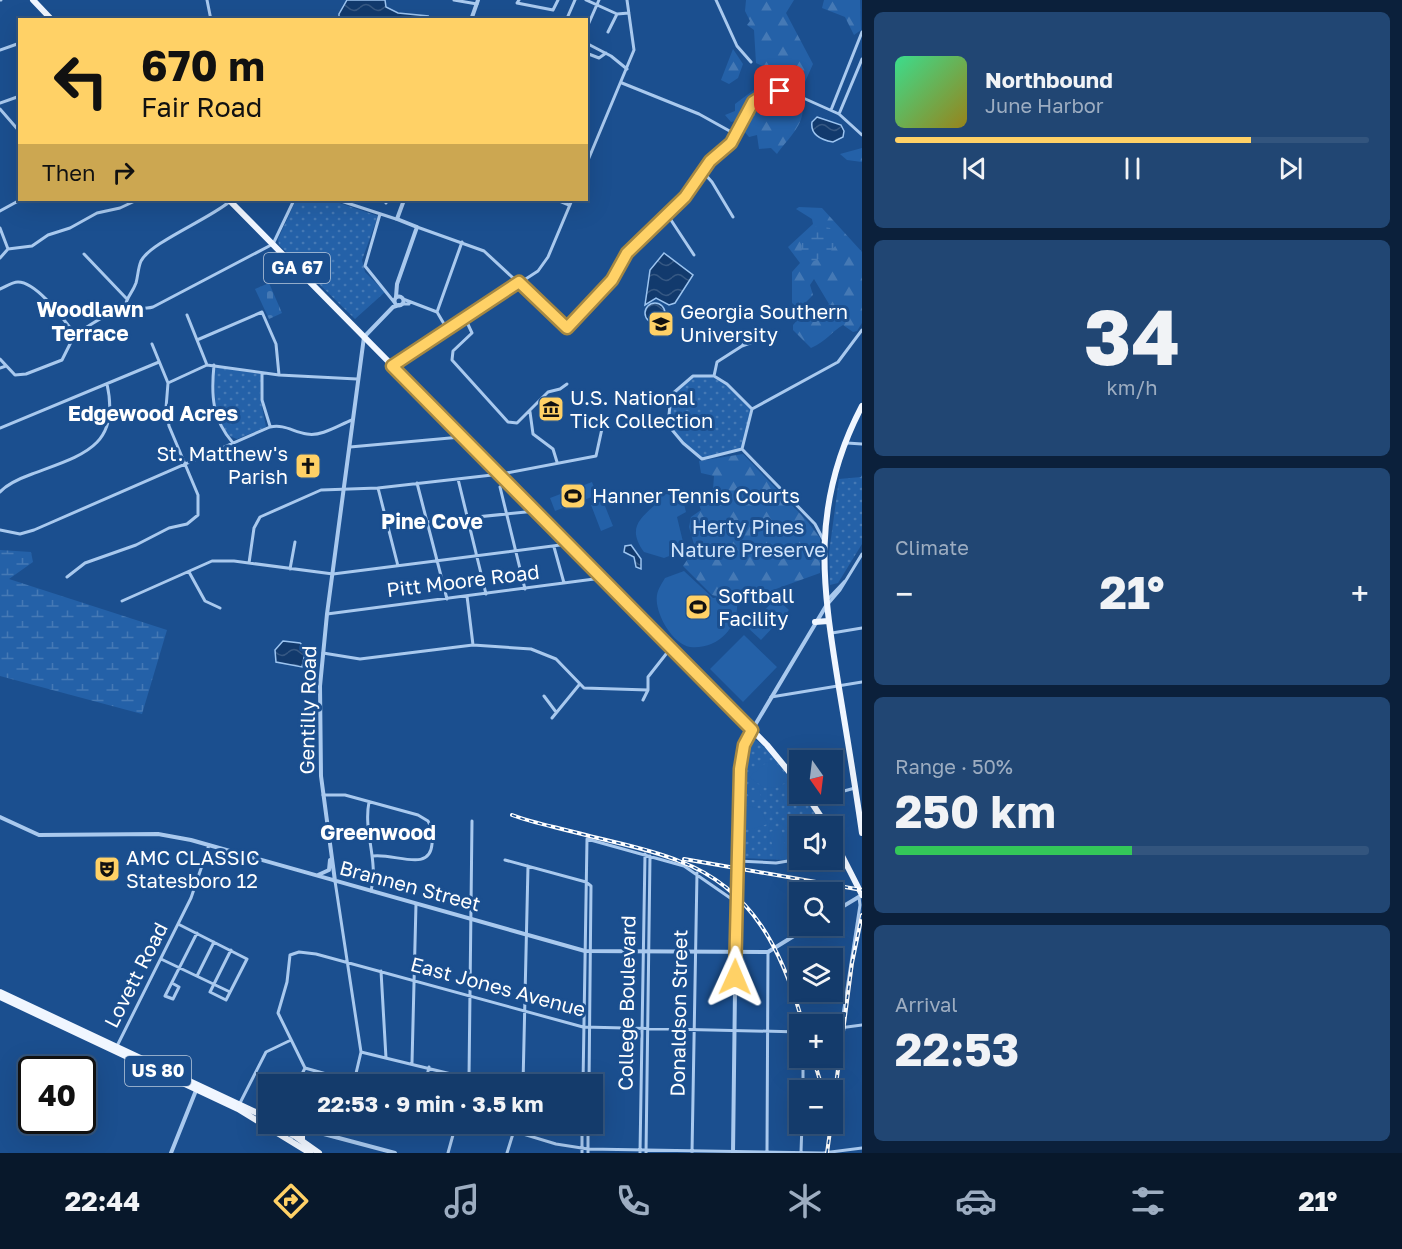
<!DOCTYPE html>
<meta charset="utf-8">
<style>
body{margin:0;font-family:"Golos Text",sans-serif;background:#214673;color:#f1f3f6;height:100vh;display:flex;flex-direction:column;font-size:22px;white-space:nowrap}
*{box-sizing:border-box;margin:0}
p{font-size:20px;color:#9dadc1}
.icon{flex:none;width:33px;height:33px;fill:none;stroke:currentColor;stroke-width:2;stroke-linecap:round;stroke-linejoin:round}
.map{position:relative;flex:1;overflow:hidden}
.sheet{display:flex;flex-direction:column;gap:12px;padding:12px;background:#0b203b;width:540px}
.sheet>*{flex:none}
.guide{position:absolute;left:18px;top:18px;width:570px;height:183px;border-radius:0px;box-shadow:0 6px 24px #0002,0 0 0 2px #33557e;background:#ffd166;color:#111;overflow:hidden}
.needle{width:39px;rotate:166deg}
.fabs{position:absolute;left:789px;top:750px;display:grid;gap:12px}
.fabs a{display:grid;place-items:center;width:54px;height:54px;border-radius:0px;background:#143b6b;box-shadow:0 6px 24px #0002,0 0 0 2px #33557e;font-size:30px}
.speed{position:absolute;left:18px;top:1056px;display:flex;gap:12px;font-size:30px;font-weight:700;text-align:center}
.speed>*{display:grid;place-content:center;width:78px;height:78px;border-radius:50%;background:#143b6b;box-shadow:0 6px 24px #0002,0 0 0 2px #33557e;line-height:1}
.speed .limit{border:3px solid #111;border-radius:9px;background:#fff;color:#111}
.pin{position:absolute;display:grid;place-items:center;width:51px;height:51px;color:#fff;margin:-26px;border-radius:12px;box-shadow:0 3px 9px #0006}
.me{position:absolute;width:66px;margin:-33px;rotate:1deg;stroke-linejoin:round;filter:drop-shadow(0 0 4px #0008)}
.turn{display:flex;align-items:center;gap:21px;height:126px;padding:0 24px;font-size:27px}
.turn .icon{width:78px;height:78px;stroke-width:2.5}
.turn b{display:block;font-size:42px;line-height:51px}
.then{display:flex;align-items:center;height:57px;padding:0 24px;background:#0003;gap:12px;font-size:22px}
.big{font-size:45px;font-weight:700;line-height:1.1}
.sheet .widget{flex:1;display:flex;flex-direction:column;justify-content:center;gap:9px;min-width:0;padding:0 21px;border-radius:9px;background:#214673}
.sheet .dial{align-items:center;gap:0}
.dial b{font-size:78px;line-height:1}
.song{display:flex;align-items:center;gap:18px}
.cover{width:72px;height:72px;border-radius:9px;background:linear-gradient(135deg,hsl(150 70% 55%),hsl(50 70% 35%))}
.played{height:6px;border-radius:3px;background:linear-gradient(90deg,#ffd166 75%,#33557e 75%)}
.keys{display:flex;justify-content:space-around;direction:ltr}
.heat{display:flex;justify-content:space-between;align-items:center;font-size:33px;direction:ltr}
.charge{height:9px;border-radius:4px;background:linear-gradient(90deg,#34c759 50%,#33557e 0)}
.trip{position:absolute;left:258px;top:1074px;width:345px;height:60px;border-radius:0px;background:#143b6b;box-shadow:0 6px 24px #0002,0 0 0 2px #33557e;font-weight:700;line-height:60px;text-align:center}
.tab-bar{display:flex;height:96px;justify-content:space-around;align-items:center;background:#08182b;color:#9dadc1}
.tab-bar .icon{width:42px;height:42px}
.tab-bar .current{color:#ffd166}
.tab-bar b{font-size:27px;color:#f1f3f6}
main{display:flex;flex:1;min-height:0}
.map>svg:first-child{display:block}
.forest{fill:url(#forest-firs)}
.wetland{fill:url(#wetland-marsh)}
.cemetery{fill:url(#cemetery-stones)}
.park{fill:url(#park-dots)}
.pitch{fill:#2461a8}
.water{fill:url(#water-waves);stroke:#9cc4f0;stroke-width:1.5}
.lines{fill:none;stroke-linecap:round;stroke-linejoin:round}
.minor{stroke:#a9c9ee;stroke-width:3}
.tertiary{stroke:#a9c9ee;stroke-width:4}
.primary{stroke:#f0f6ff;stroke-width:6}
.rail-casing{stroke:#fff;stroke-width:4}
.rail{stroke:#1b4f8f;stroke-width:1.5;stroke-dasharray:4.5;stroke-linecap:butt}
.route-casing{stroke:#a68842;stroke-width:15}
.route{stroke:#ffd166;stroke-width:10}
.labels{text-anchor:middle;stroke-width:6;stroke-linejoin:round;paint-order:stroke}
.shield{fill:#1b4f8f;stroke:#bbcadd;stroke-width:1.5}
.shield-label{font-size:18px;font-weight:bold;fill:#fff}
.poi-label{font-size:20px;fill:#fff;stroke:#1b4f8f;text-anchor:start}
.park-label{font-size:20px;fill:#cfe3fa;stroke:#1b4f8f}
.street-label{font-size:20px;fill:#fff;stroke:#1b4f8f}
.neighbourhood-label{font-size:21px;font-weight:bold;fill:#fff;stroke:#1b4f8f}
</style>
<main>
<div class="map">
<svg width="862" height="1153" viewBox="0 0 862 1153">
<defs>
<pattern id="forest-firs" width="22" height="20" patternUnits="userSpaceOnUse" patternTransform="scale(1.5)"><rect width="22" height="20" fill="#2461a8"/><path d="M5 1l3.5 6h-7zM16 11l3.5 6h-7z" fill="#4579b5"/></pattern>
<pattern id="wetland-marsh" width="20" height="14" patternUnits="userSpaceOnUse" patternTransform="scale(1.5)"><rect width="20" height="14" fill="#2461a8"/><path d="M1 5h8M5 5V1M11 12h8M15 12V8" fill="none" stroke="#4579b5"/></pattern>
<pattern id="cemetery-stones" width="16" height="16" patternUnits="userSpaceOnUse" patternTransform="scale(1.5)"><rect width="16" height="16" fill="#2461a8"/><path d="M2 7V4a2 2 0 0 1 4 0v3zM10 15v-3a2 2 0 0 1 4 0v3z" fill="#4579b5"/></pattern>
<pattern id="park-dots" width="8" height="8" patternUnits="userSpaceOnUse" patternTransform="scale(1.5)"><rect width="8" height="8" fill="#2461a8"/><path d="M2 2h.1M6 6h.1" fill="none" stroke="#4579b5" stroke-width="1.8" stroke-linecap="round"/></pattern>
<pattern id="water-waves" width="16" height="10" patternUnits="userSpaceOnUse" patternTransform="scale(1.5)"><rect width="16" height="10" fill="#123a6d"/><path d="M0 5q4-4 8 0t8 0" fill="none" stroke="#365883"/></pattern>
</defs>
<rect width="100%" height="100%" fill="#1b4f8f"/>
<path class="forest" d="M746 0H794L786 13 813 64 801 91 793 87 780 86 767 68 756 63 754 30 747 25 750 21 745 11Z
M824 0H860L861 30 854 35 845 17 822 8Z
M733 49 743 64 738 78 729 84 721 80Z
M759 71 766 80V90L742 107 735 121 731 122 725 115 735 111V104L755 89V74Z
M781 95 801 101C809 122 786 140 777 154L771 148 759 149 757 135 749 137 744 131C752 112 761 101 781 95Z
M862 148V162L847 160 840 154Z
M799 207 822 208 862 252V323L857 331 853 332 843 325C832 331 827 341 811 348L793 330V325L800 317 823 312 829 304 814 279 810 285 813 295 799 309 792 303V272L800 263 788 247 813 224 812 219 796 209Z
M743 454 808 522 820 538V573L740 602 729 593 718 597 712 595 683 566 695 548 689 527 691 517 701 510 699 504 713 489 714 476 701 473 699 461Z"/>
<path class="wetland" d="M820 226 830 228 838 243 828 254 812 262 802 255C800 240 804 228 820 226Z
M0 550 31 552 33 562 9 579 167 630 142 714 0 676Z"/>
<path class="cemetery" d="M269 283 282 313 269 319 255 289Z"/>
<path class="park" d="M296 200H330L378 216 362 260 365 272 385 292 355 319 279 245 278 239Z
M217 367 261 374 260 397 266 427 237 439 229 436 216 414 214 370Z
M693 376C726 375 730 386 752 409L742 449 702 459 683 443 668 425C669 402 672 389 693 376Z
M862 474V544L838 583 830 585 829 553 839 479 861 477Z
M753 738C764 744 799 782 800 794H802L824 826H800L799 856 786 860 742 858 743 760 746 747Z"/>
<path class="pitch" d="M592 482 597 495 555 511 550 498Z
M667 494 683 500 686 512 677 517 685 550 664 558 644 552C626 527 641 518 659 501V496Z
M603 501 613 526 601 531 591 505Z
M684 571 713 598 732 595 737 602C739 627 718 650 690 647 672 644 654 612 657 595 658 589 662 583 665 578Z
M776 598 789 610 761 640 748 628Z
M744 635 777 667 743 702 710 669Z
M767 762 777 764 790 780 776 788 763 787 749 777Z
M759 789 762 801 752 800 746 792Z
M745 805 760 809 768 824 751 829 745 827Z
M781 829 788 856 776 859 769 832Z"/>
<path class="water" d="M347 0H385L386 7 398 13 428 16 427 19H339V14Z
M817 117 841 125 844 131 843 137 833 142C822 140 810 135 812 122Z
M664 253 693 275 675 303 669 305 656 298 645 305 650 270Z
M645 313a10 10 0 1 1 20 0a10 10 0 1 1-20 0Z
M631 545 641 559V569L636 567 634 557 624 552 625 546Z
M283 641 300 643 306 649 302 667 276 662 275 650Z"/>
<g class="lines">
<path class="minor" d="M0 0H1
M207 0 211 20
M454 0 477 4
M519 0 517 3 553 10 558 0
M586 0 617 14 629 13
M716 0 737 46 751 62
M568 16 575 0
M588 25 599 0
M608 32 617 14
M586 43 611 56 627 69
M0 50 20 43
M586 53 599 58 606 53
M622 83 699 114 735 134
M0 103 20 96
M0 109 20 132
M831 110 862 32
M839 114 862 59
M586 165 634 50 627 0
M702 171 712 182 733 217
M338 200 396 219
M557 200 569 205
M386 203 387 200
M0 211 20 200
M380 214 365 266 394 302
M667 214 694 255
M417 227 484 251 567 328 610 282 627 253 685 197 702 171 731 143 748 108 762 96 780 91 792 93 839 114 862 135
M0 228 8 249
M8 249 32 246 48 235 70 228 97 213 120 208 137 200
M84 254 126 298
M0 258 8 249
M0 289C5 287 12 282 18 282 37 282 64 320 75 334L62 360 26 374 15 375 0 359
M403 299 437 312
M401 304H409
M125 308C126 297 132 294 136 283 138 276 138 268 141 261 150 243 209 219 229 202
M437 312 462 242
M437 312 447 329
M187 315 207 365
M465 318 472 333 453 351 452 360 508 422 517 423 548 392 560 389 567 384
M75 334C90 326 107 312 123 309 133 307 142 310 153 307L273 244 294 200
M197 340 262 312 276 344 279 375
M214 365C211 395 212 419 233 443
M392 366 538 271 548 257 572 200
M0 368 6 366
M262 373V400L270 426
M714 376H693L671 395 668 425 683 443 702 459 742 449 752 409
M714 376 717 362 742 346 758 340V334L749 336 742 346
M714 376 727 384 752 409
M168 383 207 365 279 375 357 379
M752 409 838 362 862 330
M530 412 533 434 553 449 557 462
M0 428 159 362
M847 443 862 444
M350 447 461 437
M742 449 815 524 823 539
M458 479 486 594
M417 483 447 599
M500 487 525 589
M378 488 398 566
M0 492C8 483 21 478 32 474 82 455 121 447 107 384
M427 522 536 511
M0 530 20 534 34 530 270 427C285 424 293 432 307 434 321 437 339 425 352 420
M554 547 564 583
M249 563 254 528 260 517 321 490 378 488 501 474 596 456 603 424
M290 569 295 542
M189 572 205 601 220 608
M67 577 85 563 136 545 169 528 187 524 198 515V495L169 426 166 408 168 383 152 344
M467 596 473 645
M829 598 845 581
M122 601 212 561H234L333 574 568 544
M828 604 840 590 862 554
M327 614 602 578
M832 633 862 628
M323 653 360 659 473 645 531 649 556 659 584 688 648 690
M544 696 556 712
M771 697 862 682
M643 700 648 690V677L670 649
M552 718 579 685
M323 795H345L418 815 428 821C432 828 433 836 432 844 430 873 395 853 373 856
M811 800 855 788
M369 802C363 832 379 861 371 891
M505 860 586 882 591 886 589 1084
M738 861 776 863 800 859
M335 881 361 1052 354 1082
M178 924 247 959 226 1000 210 992 231 950
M161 959 230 992
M381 971 386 1058
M197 976 214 942
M172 983 179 987 173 999 165 996 197 933
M841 1028 860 905 859 897
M832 1029 862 1025
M116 1048 191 898 209 845
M361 1052 492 1084
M412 1063 416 904
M305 1068 278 1013 287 982 290 955 299 952 316 954 583 1027 800 1032
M305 1068 362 1084
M469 1078 472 821
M297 1084 305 1068
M425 1084 429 1067
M523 1084 528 866
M583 1084 587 839 684 866 736 902
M803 1090V1058
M240 1103 266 1052 291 1040
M490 1124 556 1144 588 1149 823 1153 862 1148
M331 1136 335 1124
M767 1152 768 952
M801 1152 802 1124
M448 1153 456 1124
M507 1153 516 1124
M582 1153V1124
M588 1153V1124
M640 1153 645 854
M646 1153 650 856
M692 1153 697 873"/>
<path class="tertiary" d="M471 20 478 0
M394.5 301a4.5 4.5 0 1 1 9 0a4.5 4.5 0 1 1-9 0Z
M396 297 397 284 417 227 397 219 404 200
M0 817 39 835 158 834 191 840 585 951 768 952 810 926
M318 875 329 870 330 860
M335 881 321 776 320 686 327 614 364 337 393 307 399 305
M832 913 862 895
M290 1139 296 1131 305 1129 395 1153
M171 1153 197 1088
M733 1153 737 827 741 758 752 730 826 606"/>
<path class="primary" d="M33 0 52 20
M229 200 767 745 800 785
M862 406C810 505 822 583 839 688 847 736 855 784 862 833
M815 622 828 621
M806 794 827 826
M832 836 862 895
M0 992 268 1118
M0 997 238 1109 310 1153
M278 1124 319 1153
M302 1139V1132L311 1130"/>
<g class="rail-casing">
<path id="rail" d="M512 815C533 823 556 827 578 833 611 842 647 848 679 861 754 889 783 953 803 1024
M684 859 862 890
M813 1058 823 1090
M832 1115 852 963 862 915
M827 1153 831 1124"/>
</g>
<use href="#rail" class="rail"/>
</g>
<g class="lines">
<g class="route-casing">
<path id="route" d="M735 977 740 769 744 745 752 730 392 366 519 282 567 328 612 280 627 253 685 197 710 161 731 143 753 102 762 96 780 91"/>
</g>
<use href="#route" class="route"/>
</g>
<defs>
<g id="university-square" transform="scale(1.35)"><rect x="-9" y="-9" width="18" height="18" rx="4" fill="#ffd166" stroke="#1b4f8f"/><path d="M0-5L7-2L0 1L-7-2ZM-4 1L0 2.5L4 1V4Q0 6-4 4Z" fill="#111"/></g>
<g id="museum-square" transform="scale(1.35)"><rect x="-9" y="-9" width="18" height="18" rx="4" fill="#ffd166" stroke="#1b4f8f"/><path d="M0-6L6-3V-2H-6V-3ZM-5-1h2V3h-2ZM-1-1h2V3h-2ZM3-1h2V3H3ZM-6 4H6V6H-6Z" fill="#111"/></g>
<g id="church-square" transform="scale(1.35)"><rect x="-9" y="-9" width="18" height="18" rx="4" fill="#ffd166" stroke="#1b4f8f"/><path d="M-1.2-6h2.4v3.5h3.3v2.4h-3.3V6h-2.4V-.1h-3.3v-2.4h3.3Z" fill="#111"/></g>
<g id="stadium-square" transform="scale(1.35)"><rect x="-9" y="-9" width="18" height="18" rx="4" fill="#ffd166" stroke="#1b4f8f"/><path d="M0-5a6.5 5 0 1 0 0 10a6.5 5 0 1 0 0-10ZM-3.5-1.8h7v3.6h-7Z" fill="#111"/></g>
<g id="theatre-square" transform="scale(1.35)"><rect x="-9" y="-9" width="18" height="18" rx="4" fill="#ffd166" stroke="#1b4f8f"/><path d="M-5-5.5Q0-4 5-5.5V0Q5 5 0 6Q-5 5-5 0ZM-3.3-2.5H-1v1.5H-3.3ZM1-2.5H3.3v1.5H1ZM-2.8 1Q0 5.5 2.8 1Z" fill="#111"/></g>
</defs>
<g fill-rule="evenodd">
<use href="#university-square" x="661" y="324"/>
<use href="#museum-square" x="551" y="409"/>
<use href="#church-square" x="308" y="466"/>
<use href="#stadium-square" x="573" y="496"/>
<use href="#stadium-square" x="698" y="607"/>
<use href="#theatre-square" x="107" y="869"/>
</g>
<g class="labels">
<g class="shield">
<rect x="264" y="253" width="66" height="30" rx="4.5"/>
<rect x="125" y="1056" width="66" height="30" rx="4.5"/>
</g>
<g class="shield-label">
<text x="297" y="274">GA 67</text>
<text x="158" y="1077">US 80</text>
</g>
<g class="poi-label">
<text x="680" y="319">Georgia Southern<tspan x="680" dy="23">University</tspan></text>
<text x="570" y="405">U.S. National<tspan x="570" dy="23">Tick Collection</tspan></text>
<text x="288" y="461" text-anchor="end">St. Matthew's<tspan x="288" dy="23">Parish</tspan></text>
<text x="592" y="503">Hanner Tennis Courts</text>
<text x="718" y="603">Softball<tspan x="718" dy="23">Facility</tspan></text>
<text x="126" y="865">AMC CLASSIC<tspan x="126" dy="23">Statesboro 12</tspan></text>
</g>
<g class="park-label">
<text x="748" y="534">Herty Pines<tspan x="748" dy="23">Nature Preserve</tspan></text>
</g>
<g class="street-label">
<text transform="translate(463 581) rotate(-7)" y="7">Pitt Moore Road</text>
<text transform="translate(308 710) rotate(-89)" y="7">Gentilly Road</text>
<text transform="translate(410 886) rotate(15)" y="7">Brannen Street</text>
<text transform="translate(136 975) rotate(-63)" y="7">Lovett Road</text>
<text transform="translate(498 987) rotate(15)" y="7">East Jones Avenue</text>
<text transform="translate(627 1003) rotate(-89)" y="7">College Boulevard</text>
<text transform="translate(679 1013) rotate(-89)" y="7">Donaldson Street</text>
</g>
<g class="neighbourhood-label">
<text x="90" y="317">Woodlawn<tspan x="90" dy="24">Terrace</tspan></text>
<text x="153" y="421">Edgewood Acres</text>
<text x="432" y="529">Pine Cove</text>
<text x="378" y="840">Greenwood</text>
</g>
</g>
</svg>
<div class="fabs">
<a><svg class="needle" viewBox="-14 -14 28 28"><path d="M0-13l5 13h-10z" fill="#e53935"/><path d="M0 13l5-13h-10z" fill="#9dadc1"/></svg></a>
<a><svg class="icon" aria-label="sound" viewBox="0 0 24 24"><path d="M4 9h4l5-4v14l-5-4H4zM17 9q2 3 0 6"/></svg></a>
<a><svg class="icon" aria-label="search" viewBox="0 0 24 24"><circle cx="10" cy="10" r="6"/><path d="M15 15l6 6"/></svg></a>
<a><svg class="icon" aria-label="layers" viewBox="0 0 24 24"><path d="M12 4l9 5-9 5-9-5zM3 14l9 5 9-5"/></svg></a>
<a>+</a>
<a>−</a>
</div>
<div class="speed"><div class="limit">40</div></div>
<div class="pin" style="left:780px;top:91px;background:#d93025"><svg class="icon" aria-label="arrive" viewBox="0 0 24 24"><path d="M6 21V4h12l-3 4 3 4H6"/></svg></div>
<svg class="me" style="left:735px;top:977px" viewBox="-20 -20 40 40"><path d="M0-17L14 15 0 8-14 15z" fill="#ffd166" stroke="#fff" stroke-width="4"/></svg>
<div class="trip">22:53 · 9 min · 3.5 km</div>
<div class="guide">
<div class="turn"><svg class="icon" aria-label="left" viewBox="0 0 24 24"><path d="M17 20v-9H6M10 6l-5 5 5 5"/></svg><div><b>670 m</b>Fair Road</div></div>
<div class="then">Then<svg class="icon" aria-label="right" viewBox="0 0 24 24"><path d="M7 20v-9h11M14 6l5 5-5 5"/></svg></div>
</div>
</div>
<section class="sheet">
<div class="widget">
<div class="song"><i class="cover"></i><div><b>Northbound</b><p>June Harbor</p></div></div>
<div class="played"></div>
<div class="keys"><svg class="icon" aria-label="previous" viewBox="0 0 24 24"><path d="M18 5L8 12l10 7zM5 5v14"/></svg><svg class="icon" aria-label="pause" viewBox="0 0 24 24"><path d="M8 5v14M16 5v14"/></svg><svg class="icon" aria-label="next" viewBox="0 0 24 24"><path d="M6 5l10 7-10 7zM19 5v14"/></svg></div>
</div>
<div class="widget dial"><b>34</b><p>km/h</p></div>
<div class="widget"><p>Climate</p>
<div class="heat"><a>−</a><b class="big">21°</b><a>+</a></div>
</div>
<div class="widget"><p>Range · 50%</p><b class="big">250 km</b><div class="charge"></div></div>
<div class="widget"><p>Arrival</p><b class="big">22:53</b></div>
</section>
</main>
<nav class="tab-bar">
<b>22:44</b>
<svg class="icon current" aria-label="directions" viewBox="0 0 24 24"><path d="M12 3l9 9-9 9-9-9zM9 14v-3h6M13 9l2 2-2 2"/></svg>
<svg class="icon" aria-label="music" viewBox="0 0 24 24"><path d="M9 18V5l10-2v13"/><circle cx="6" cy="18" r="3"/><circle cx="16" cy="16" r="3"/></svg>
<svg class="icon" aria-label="phone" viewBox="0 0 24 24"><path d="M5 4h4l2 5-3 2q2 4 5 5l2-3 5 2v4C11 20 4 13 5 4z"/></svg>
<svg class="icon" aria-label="climate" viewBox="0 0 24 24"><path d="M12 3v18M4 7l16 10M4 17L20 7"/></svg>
<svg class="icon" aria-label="car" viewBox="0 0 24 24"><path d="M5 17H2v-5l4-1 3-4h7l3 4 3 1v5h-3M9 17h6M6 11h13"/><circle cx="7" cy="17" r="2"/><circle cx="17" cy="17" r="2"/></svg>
<svg class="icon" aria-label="filters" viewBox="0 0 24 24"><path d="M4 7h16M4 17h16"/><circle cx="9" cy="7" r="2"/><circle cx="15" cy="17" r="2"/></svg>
<b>21°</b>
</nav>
